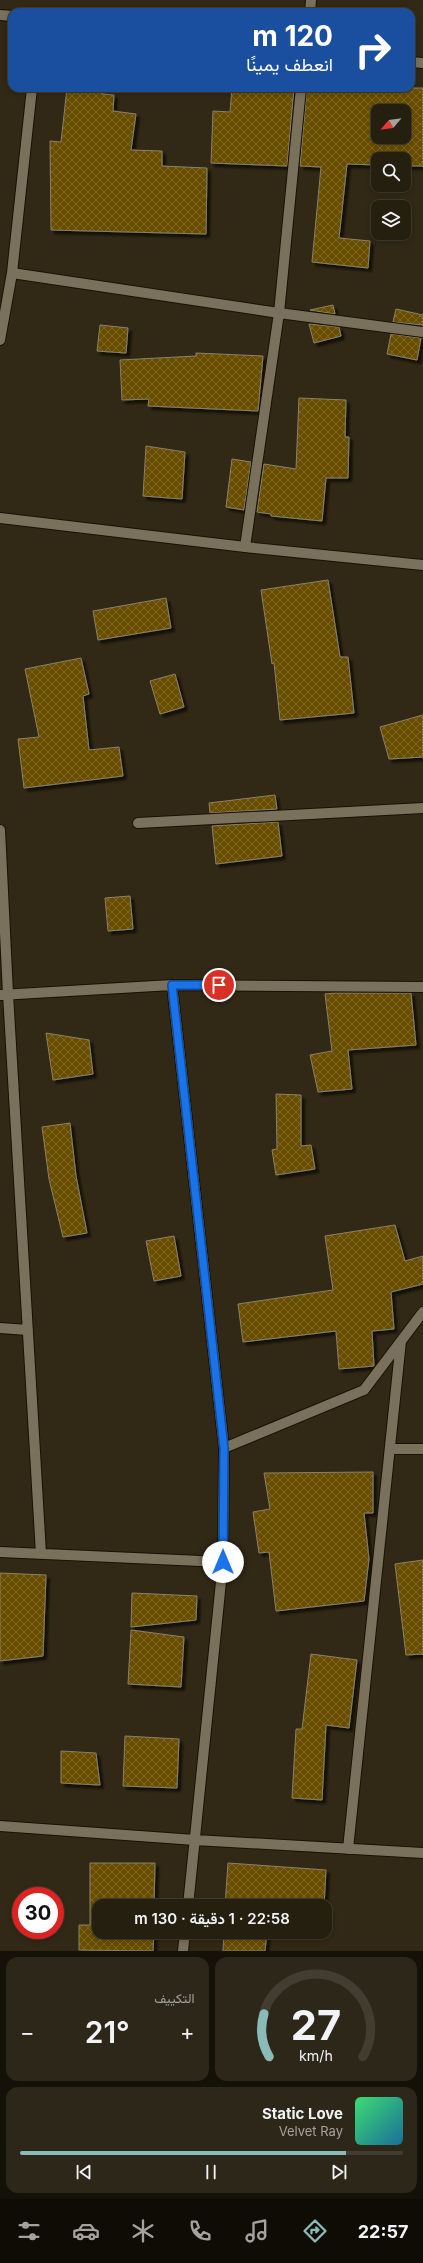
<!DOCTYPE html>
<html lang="ar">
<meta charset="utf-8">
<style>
body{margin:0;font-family:Inter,Vazirmatn,sans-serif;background:#2d2719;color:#f1f3f6;direction:rtl;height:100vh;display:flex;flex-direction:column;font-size:15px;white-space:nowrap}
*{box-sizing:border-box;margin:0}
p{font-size:13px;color:#a3a29f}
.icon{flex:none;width:22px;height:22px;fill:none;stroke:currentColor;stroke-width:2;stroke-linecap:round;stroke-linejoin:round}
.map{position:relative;height:1951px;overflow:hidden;direction:ltr}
.details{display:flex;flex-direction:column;gap:6px;padding:6px;background:#141109;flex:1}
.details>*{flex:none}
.top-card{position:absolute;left:8px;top:8px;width:407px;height:84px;border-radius:12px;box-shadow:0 2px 6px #0003,0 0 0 1px #423d30;direction:rtl;background:#1a4fa0;color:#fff;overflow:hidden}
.needle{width:26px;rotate:241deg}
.controls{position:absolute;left:371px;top:104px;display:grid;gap:8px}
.controls a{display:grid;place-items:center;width:40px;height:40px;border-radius:8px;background:#251f10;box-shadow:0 2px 6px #0003,0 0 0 1px #423d30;font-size:20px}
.speed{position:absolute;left:12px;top:1887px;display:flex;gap:8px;font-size:20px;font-weight:700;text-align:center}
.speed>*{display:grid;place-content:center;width:52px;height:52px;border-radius:50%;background:#251f10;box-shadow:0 2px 6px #0003,0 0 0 1px #423d30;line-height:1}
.speed .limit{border:6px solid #d22;background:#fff;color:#111}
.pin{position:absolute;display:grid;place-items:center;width:34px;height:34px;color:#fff;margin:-17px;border:2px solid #fff;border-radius:50%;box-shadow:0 1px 4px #0007}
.me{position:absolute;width:44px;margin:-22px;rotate:0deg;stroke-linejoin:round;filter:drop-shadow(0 0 3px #0008)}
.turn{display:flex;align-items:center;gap:14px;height:84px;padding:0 16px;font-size:18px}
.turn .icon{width:52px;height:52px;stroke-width:2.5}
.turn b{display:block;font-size:28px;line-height:34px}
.big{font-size:30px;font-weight:600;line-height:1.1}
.details .tile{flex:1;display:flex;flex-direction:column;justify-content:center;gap:6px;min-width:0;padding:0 14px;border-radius:12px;background:#2d2719}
.details .dial{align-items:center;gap:0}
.dial svg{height:104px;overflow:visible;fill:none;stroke:#423d30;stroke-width:7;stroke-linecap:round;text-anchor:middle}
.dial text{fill:#f1f3f6;stroke:none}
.song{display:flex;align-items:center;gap:12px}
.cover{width:48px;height:48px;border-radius:6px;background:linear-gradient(135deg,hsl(140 70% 55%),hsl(200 70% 35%))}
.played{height:4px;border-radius:2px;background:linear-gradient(90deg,#8bbbb9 85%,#423d30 85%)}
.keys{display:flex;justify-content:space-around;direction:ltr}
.heat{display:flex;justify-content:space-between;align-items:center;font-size:22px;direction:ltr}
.details .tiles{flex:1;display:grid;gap:6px;grid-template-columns:1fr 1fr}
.tile:last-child{grid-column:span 2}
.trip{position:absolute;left:92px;top:1899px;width:240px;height:40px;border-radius:12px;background:#251f10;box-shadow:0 2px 6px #0003,0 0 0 1px #423d30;font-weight:600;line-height:40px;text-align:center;direction:rtl}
.tabs{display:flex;height:64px;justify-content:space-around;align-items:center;background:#0f0c06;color:#a3a29f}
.tabs .icon{width:28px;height:28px}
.tabs .selected{color:#8bbbb9}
.tabs b{font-size:18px;color:#f1f3f6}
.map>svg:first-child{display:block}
.building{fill:url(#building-cross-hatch);stroke:#8a816b;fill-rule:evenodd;filter:url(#shadow)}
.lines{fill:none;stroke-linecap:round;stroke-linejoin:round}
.minor-casing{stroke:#191202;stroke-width:12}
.tertiary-casing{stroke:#191202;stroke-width:12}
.minor{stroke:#7a715c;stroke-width:10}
.tertiary{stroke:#7a715c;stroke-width:10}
.route-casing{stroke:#114b97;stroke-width:10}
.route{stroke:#1a73e8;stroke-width:7}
</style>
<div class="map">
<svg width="423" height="1951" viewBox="0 0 423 1951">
<defs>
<pattern id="building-cross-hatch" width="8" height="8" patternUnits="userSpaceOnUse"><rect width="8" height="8" fill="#674e00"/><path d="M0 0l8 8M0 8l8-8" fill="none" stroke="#7c6724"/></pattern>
<filter id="shadow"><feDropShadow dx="3.5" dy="3.5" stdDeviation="1" flood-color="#0009"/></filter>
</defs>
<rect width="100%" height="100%" fill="#312916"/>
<path class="building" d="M67 88H103L102 94 114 95 113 111 136 114 131 150 162 151V166L207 168 206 234 51 230 50 141 61 142Z
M232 88H294L287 166 211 163 213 111 230 112Z
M307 88H423V166H404V159H378V165L347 164 339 238 370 241 368 268 312 262 321 167 300 166ZM378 111H404V137H378Z
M333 305 335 314 310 310Z
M396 309 423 315V325L393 322Z
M309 324 339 327 341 336 314 343Z
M100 325 128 328 126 353 97 351Z
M391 334 421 338 417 360 387 354Z
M196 353 263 356 258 411 148 406 149 399 122 400 120 360 196 356Z
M299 398 346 400 345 437H349L348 478H326L322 521 271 516V514L257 512 264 464 296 469Z
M146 446 185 452 182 499 143 496Z
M232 459 251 462 244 510 226 507Z
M328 580 340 657H348L354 713 280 720 274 663 272 664 261 590Z
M166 598 171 628 98 640 93 611Z
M81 658 89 694 83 696 89 750 119 747 123 776 24 788 18 739 39 737 25 669Z
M175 674 184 707 160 714 150 681Z
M423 715V757L389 759 380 727Z
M275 795 277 809 210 813 209 803Z
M278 822 282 856 216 864 212 826Z
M130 896 133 929 108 931 105 898Z
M335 993H411L416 1045 348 1050 352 1089 318 1092 310 1055 332 1051 325 994Z
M46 1033 89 1040 93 1074 53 1080Z
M276 1094 301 1095V1146L311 1145 315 1169 276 1175 272 1150 277 1149Z
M70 1123 76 1176 87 1233 63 1237 49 1179 42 1127Z
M395 1225 405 1261 423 1256V1284L391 1292 394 1329 372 1331 374 1366 339 1369 336 1331 243 1342 238 1304 333 1290 325 1236Z
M174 1236 181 1276 154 1281 146 1241Z
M373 1472V1513H364L369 1559 364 1601 276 1611 269 1552 259 1553 253 1512 270 1509 264 1473Z
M423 1560V1654L406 1655 395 1564Z
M0 1573 46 1575 43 1656 0 1661Z
M132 1593 197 1596 196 1620 131 1627Z
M131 1630 184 1637 181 1687 128 1684Z
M311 1654 357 1660 349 1728 326 1725 322 1800 292 1798 296 1729H302Z
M125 1736 179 1739 177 1788 123 1786Z
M61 1751 96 1753 100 1785 61 1783Z
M90 1863H155L154 1906H99V1932H154L153 1951 79 1950V1925H90Z
M228 1863 326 1870 324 1906H225Z
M224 1932H267L265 1951H223Z"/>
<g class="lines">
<g class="minor-casing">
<path id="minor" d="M310 12 311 0
M0 15 12 16
M411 62 423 63
M12 273 279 313 423 332
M0 340 12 273 32 88
M245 547 279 313 301 88
M138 823 423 808
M0 830 8 994 41 1554
M172 985 224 1448 223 1562 188 1906
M0 995 172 985 423 987
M0 1328 28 1330
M224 1448 364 1390 423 1312
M390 1449H423
M0 1552 223 1562
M0 1826 195 1840 423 1853
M348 1849 401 1341
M183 1951 185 1932"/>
</g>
<g class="tertiary-casing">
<path id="tertiary" d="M0 518 245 547 423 565"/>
</g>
<use href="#minor" class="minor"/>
<use href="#tertiary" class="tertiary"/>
</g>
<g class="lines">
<g class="route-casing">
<path id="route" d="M219 985H172L224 1448 223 1562"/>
</g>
<use href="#route" class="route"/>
</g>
</svg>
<div class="controls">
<a><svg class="needle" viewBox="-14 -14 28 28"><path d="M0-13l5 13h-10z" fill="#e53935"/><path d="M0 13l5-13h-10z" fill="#a3a29f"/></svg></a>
<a><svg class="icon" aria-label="search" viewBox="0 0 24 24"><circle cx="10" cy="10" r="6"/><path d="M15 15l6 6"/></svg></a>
<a><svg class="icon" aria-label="layers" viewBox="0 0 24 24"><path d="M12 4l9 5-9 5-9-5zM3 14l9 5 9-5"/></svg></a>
</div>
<div class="speed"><div class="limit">30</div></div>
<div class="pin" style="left:219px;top:985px;background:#d93025"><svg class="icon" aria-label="arrive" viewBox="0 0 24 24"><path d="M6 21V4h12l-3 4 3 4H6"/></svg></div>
<svg class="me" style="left:223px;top:1562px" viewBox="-20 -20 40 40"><circle r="19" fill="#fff"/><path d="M0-13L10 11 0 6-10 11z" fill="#1a73e8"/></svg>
<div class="trip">22:58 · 1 دقيقة · 130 m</div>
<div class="top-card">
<div class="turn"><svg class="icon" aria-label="right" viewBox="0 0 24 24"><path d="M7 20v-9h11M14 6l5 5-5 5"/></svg><div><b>120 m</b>انعطف يمينًا</div></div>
</div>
</div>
<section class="details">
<div class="tiles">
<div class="tile dial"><svg viewBox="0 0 100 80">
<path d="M14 69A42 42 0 1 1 86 69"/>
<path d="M14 69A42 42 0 0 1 10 36" stroke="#8bbbb9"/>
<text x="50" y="56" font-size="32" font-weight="700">27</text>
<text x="50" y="72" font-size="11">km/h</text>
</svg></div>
<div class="tile"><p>التكييف</p>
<div class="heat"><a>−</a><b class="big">21°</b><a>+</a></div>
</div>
<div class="tile">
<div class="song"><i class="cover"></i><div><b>Static Love</b><p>Velvet Ray</p></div></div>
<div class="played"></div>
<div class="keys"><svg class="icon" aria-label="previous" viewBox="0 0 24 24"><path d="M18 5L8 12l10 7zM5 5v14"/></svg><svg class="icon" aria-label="pause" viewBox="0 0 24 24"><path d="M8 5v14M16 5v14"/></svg><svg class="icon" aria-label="next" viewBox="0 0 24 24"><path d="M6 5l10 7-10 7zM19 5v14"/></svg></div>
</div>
</div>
</section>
<nav class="tabs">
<b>22:57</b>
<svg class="icon selected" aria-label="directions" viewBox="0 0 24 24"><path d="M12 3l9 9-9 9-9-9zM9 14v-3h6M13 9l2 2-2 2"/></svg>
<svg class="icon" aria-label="music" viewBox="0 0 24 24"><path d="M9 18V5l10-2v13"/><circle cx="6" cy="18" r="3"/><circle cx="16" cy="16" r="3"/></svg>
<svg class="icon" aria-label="phone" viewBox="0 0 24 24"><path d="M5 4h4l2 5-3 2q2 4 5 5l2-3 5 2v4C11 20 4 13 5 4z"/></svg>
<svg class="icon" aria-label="climate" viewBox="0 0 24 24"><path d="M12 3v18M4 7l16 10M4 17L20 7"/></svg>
<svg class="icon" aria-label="car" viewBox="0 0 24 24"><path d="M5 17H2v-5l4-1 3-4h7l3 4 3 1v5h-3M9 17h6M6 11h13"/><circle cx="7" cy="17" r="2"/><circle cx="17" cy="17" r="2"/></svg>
<svg class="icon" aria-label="filters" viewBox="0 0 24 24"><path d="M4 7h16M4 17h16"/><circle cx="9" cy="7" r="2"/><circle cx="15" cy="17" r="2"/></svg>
</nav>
